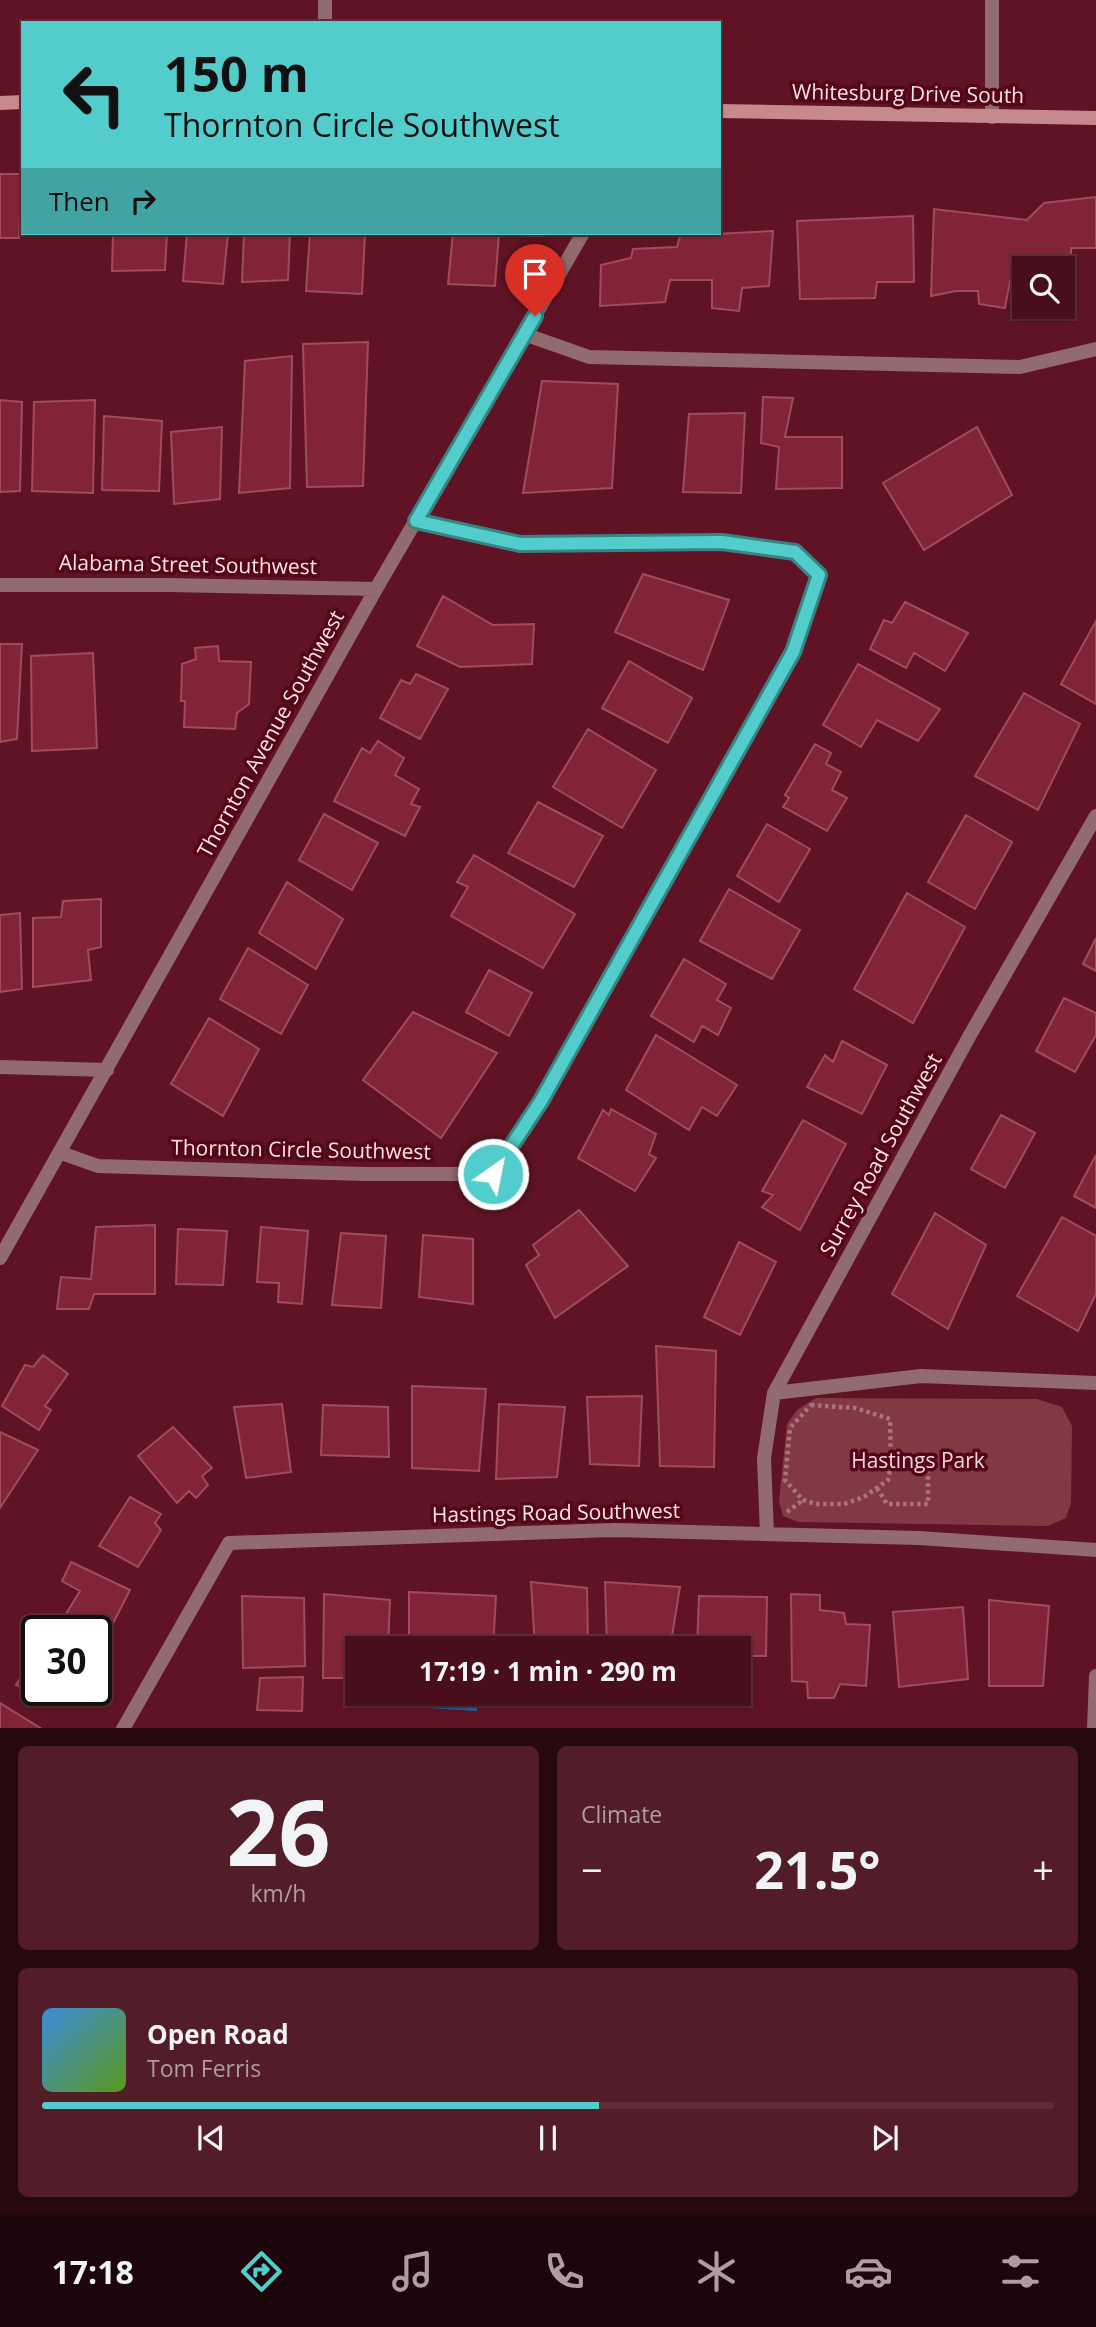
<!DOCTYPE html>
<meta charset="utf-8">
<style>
body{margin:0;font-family:"Open Sans",sans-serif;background:#521c28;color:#f1f3f6;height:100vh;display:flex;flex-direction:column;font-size:26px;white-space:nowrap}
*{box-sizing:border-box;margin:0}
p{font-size:23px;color:#b19ca3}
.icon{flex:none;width:38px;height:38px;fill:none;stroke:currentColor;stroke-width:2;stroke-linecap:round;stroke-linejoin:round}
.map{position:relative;height:1728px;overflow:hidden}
.side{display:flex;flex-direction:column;gap:18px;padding:18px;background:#28080f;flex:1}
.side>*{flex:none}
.banner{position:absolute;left:21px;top:21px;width:700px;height:214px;border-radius:0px;box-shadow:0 2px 5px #0004,0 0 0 2px #602e3a;background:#53cdcb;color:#111;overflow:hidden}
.buttons{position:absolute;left:1012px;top:256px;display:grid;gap:14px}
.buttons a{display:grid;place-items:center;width:63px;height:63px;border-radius:0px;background:#480e1b;box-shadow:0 2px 5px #0004,0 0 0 2px #602e3a;font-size:35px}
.speed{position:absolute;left:21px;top:1615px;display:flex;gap:14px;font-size:35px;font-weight:700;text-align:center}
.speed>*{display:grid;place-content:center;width:91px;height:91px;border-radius:50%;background:#480e1b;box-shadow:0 2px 5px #0004,0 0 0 2px #602e3a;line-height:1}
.speed .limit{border:4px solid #111;border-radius:10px;background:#fff;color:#111}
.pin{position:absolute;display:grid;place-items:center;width:60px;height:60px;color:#fff;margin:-72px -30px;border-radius:50% 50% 50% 0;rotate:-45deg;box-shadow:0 0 7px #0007}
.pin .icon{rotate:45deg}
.me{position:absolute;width:77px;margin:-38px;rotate:33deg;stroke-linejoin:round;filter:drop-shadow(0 0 5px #0008)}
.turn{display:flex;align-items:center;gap:24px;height:147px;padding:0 28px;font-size:32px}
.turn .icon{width:91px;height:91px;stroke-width:2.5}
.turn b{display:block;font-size:49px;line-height:60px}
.then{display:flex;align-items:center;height:66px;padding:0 28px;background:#0003;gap:14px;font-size:26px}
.big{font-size:52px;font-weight:700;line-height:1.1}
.side .card{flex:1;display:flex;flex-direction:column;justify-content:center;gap:10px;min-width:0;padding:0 24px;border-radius:10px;background:#521c28}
.side .dial{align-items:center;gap:0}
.dial b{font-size:91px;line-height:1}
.song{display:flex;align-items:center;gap:21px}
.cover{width:84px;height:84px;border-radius:10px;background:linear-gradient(135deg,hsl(210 70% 55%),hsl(90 70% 35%))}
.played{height:7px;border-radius:4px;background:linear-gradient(90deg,#53cdcb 55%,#602e3a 55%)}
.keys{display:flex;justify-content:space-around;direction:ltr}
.heat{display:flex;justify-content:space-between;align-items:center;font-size:38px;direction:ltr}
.side .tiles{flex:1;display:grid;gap:18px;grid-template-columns:1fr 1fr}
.card:last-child{grid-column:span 2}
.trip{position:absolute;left:345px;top:1636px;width:406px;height:70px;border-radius:0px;background:#480e1b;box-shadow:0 2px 5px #0004,0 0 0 2px #602e3a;font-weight:700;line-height:70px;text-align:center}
.tabs{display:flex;height:112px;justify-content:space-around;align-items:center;background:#1d060b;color:#b19ca3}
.tabs .icon{width:49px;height:49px}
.tabs .active{color:#53cdcb}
.tabs b{font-size:32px;color:#f1f3f6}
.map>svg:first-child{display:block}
.green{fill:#833944}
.water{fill:#2261a6}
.building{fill:#812437;stroke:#9f4d58;stroke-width:2}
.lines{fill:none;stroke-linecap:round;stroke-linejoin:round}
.path{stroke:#aa737d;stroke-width:4.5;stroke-dasharray:3.5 3.5;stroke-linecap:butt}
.lane{stroke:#916b6e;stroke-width:14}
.street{stroke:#916b6e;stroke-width:14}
.secondary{stroke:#c5898e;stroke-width:14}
.route-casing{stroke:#368584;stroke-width:18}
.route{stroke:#53cdcb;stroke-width:12}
.labels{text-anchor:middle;stroke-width:7;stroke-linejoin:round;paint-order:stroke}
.street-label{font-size:21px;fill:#ffe2e3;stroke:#53051a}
.park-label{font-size:21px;fill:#f2d6d8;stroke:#53051a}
</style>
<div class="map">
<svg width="1096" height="1729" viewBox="0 0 1096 1729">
<rect width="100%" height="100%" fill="#601324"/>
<path class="green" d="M816 1398 1037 1399 1062 1407 1072 1426 1071 1503 1066 1518 1048 1526 798 1522 783 1516 779 1502 787 1424 797 1410Z"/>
<path class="water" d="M429 1694H476L477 1711 427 1708Z"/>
<path class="building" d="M0 174H21L19 238H0Z
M1096 197V248H1071V268H1024V281H1010L1005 308 979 304 978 291H956L931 296 934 209 1027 220 1044 203Z
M913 216 914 282H877L875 298 800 299 797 221Z
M773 231 769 286 742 288 739 311 712 308V280H670L665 302 600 306 601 265 631 258 633 249 677 247 681 233 715 234Z
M113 233H167L165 270 112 271Z
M187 233H228L223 284 183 281Z
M244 233H290L288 280 242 282Z
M310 233H365L362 294 306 291Z
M453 233H499L495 286 448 284Z
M368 342 363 486 307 487 303 344Z
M292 356 290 488 239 493 245 361Z
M542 381 618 384 612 488 523 493Z
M763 397 793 398 785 437H842V488L776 489 779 447 761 443Z
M0 400 22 402 20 491 0 492Z
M95 400 93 493 32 491 34 402Z
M745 413 741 493 683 492 689 414Z
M104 416 162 421 159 491 102 490Z
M222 427 220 499 174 504 171 432Z
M977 427 1012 495 924 550 883 483Z
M643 574 729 600 703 670 615 632Z
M443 596 493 625 534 624 532 664 460 667 417 646Z
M905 602 968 633 945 671 914 653 906 668 870 649 884 620 892 623Z
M1096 621V704L1061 684Z
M0 644H22L17 739 0 742Z
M218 646 219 661 251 662 249 704 237 713 235 729 184 727 185 701H181L182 664 196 659 195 648Z
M93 653 97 748 32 751 31 656Z
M629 661 692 698 668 743 602 708Z
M858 664 940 709 918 741 877 720 861 747 823 725Z
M416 674 448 689 420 739 380 718 401 680 410 684Z
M1024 693 1080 724 1038 810 975 776Z
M588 729 656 770 622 828 553 787Z
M378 741 404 758 395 775 419 789 411 804 420 807 405 836 334 801 362 748 370 753Z
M815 744 831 753 826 764 841 772 832 790 847 798 827 831 783 807 789 798 785 795Z
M538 802 603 836 574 887 508 853Z
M324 814 378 843 352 890 299 860Z
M966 815 1012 842 975 909 928 882Z
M767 824 810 849 779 902 737 876Z
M474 855 575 914 543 968 451 916 468 887 457 882Z
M287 882 343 919 316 969 259 933Z
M729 889 800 930 772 979 700 941Z
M907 893 965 927 913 1023 854 989Z
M101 899V947L88 950 91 980 33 987V918L61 917 63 901Z
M20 913 22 989 0 992V915Z
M1096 938V971L1083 964Z
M248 948 308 985 281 1034 220 999Z
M684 959 726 984 717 1000 731 1008 718 1035 702 1026 694 1042 651 1016Z
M489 970 532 993 509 1036 466 1012Z
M1064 998 1096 1013V1035L1075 1072 1036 1051Z
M413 1012 497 1053 441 1138 363 1080Z
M209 1018 259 1049 223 1116 171 1084Z
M656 1035 737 1085 717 1116 702 1107 689 1130 626 1090Z
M842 1041 887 1065 862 1114 807 1087 825 1055 833 1062Z
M611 1109 656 1134 649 1154 656 1158 635 1191 578 1158 603 1110 609 1115Z
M1001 1115 1035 1133 1005 1188 971 1169Z
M803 1120 846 1144 800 1230 762 1207 773 1195 762 1191Z
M1096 1155V1208L1074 1196Z
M579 1210 628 1266 555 1318 526 1265 539 1255 533 1245Z
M935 1213 986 1245 948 1329 892 1294Z
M1062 1217 1096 1236V1294L1078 1331 1017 1296Z
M155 1225V1294H94L89 1309H57L61 1277 91 1279 96 1227Z
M261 1227 308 1231 302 1304 278 1302 279 1283 257 1282Z
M178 1229 227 1231 223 1285 176 1284Z
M341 1233 386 1236 381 1308 332 1305Z
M423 1235 473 1239V1304L419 1297Z
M739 1242 776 1262 740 1335 704 1317Z
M656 1346 716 1351 714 1467 660 1466Z
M43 1355 68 1374 45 1406 51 1410 39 1430 2 1406 25 1365 33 1367Z
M412 1386 486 1389 479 1471 412 1468Z
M642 1396 639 1466 590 1464 587 1397Z
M282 1404 291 1472 246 1478 234 1407Z
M499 1404 565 1407 557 1477 496 1479Z
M323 1405 388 1407 389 1457 321 1455Z
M173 1427 212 1468 202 1476 208 1485 196 1498 189 1491 177 1503 138 1456Z
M0 1432 38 1450 0 1508Z
M130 1497 161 1514 155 1523 161 1530 138 1567 99 1546Z
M71 1562 130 1590 106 1637 66 1614 80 1591 62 1581Z
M531 1582 587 1588 588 1648H535Z
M605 1582 680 1587 672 1636 651 1639 649 1648H607Z
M409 1592 496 1596 493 1648H409Z
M324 1594 390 1600 388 1648H357V1678H323Z
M791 1594 820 1595V1610L844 1613 846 1624 870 1625 866 1686 840 1684 834 1698H808L807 1682 792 1681Z
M242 1596 304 1598 305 1666 243 1668Z
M699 1596 767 1597 766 1656H738V1648H697Z
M989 1600 1049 1606 1043 1686H989Z
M963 1607 968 1679 899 1687 893 1612Z
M37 1650V1690H76L67 1707 16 1685Z
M303 1677 302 1711 257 1710 260 1678Z
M0 1703 42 1729H0Z"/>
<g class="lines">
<path class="path" d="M811 1405 855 1408 890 1419 891 1465 888 1480 864 1497 844 1504H816L803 1500 785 1480 790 1428Z
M877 1488 887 1504H928V1462L891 1465
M787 1512 803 1500"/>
<path class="lane" d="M524 334 589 357 1020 367 1096 349"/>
<path class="street" d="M325 23V0
M992 117V0
M0 585H169L376 589
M0 1067 107 1070
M61 1153 98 1166 364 1174H493L541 1101 793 652 819 575 795 552 722 542 520 544 416 521
M0 1258 376 589 583 233
M774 1393 921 1376 1096 1383
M767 1534 764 1458 774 1393 970 1035 1096 816
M123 1729 229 1543 614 1530 919 1538 1096 1550
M1094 1729 1096 1676"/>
<path class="secondary" d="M0 103 23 102
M719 111 1096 118"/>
</g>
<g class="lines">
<g class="route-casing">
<path id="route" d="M493 1174 541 1101 793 652 819 575 795 552 722 542 520 544 416 521 535 316"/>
</g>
<use href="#route" class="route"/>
</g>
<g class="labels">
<g class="street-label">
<text transform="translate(908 94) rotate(1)" y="7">Whitesburg Drive South</text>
<text transform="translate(188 565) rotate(1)" y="7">Alabama Street Southwest</text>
<text transform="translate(271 734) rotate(-61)" y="7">Thornton Avenue Southwest</text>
<text transform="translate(301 1150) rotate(1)" y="7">Thornton Circle Southwest</text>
<text transform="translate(881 1155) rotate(-61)" y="7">Surrey Road Southwest</text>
<text transform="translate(556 1513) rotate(-1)" y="7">Hastings Road Southwest</text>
</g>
<g class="park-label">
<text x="918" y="1468">Hastings Park</text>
</g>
</g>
</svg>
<div class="buttons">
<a><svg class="icon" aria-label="search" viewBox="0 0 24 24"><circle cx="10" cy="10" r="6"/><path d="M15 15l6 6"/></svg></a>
</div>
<div class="speed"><div class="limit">30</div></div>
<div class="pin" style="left:535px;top:316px;background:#d93025"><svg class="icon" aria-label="arrive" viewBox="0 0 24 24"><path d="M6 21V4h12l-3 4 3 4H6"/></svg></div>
<svg class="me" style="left:493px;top:1174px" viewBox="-20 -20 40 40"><circle r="17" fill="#53cdcb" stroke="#fff" stroke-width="3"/><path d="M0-11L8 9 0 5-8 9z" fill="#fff"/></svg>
<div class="trip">17:19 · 1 min · 290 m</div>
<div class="banner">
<div class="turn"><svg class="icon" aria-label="left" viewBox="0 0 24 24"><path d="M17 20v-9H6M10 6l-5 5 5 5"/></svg><div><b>150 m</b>Thornton Circle Southwest</div></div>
<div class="then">Then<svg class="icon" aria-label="right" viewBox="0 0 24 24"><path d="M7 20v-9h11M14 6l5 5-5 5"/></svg></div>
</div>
</div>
<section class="side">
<div class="tiles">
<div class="card dial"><b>26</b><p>km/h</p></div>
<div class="card"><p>Climate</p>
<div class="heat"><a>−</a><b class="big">21.5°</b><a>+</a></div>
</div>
<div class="card">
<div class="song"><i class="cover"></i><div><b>Open Road</b><p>Tom Ferris</p></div></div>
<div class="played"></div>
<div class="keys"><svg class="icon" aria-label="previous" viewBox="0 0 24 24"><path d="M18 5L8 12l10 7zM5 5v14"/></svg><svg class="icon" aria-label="pause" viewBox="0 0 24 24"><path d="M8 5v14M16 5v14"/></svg><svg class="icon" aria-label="next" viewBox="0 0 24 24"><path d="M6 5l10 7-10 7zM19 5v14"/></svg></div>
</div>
</div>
</section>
<nav class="tabs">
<b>17:18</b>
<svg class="icon active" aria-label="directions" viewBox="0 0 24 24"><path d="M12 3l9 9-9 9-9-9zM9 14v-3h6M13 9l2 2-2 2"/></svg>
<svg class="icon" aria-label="music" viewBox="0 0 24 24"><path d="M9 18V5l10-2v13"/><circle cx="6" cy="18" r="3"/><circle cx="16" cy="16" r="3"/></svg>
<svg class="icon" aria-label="phone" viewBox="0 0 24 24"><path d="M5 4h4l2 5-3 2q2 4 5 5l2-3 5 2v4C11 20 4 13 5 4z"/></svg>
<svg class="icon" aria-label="climate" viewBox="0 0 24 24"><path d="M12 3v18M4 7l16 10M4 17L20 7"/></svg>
<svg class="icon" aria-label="car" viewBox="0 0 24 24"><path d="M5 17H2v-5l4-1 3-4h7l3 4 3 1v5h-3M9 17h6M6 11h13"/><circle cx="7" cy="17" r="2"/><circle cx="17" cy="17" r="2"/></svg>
<svg class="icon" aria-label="filters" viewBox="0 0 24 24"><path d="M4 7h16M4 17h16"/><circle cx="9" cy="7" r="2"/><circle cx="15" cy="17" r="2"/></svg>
</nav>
